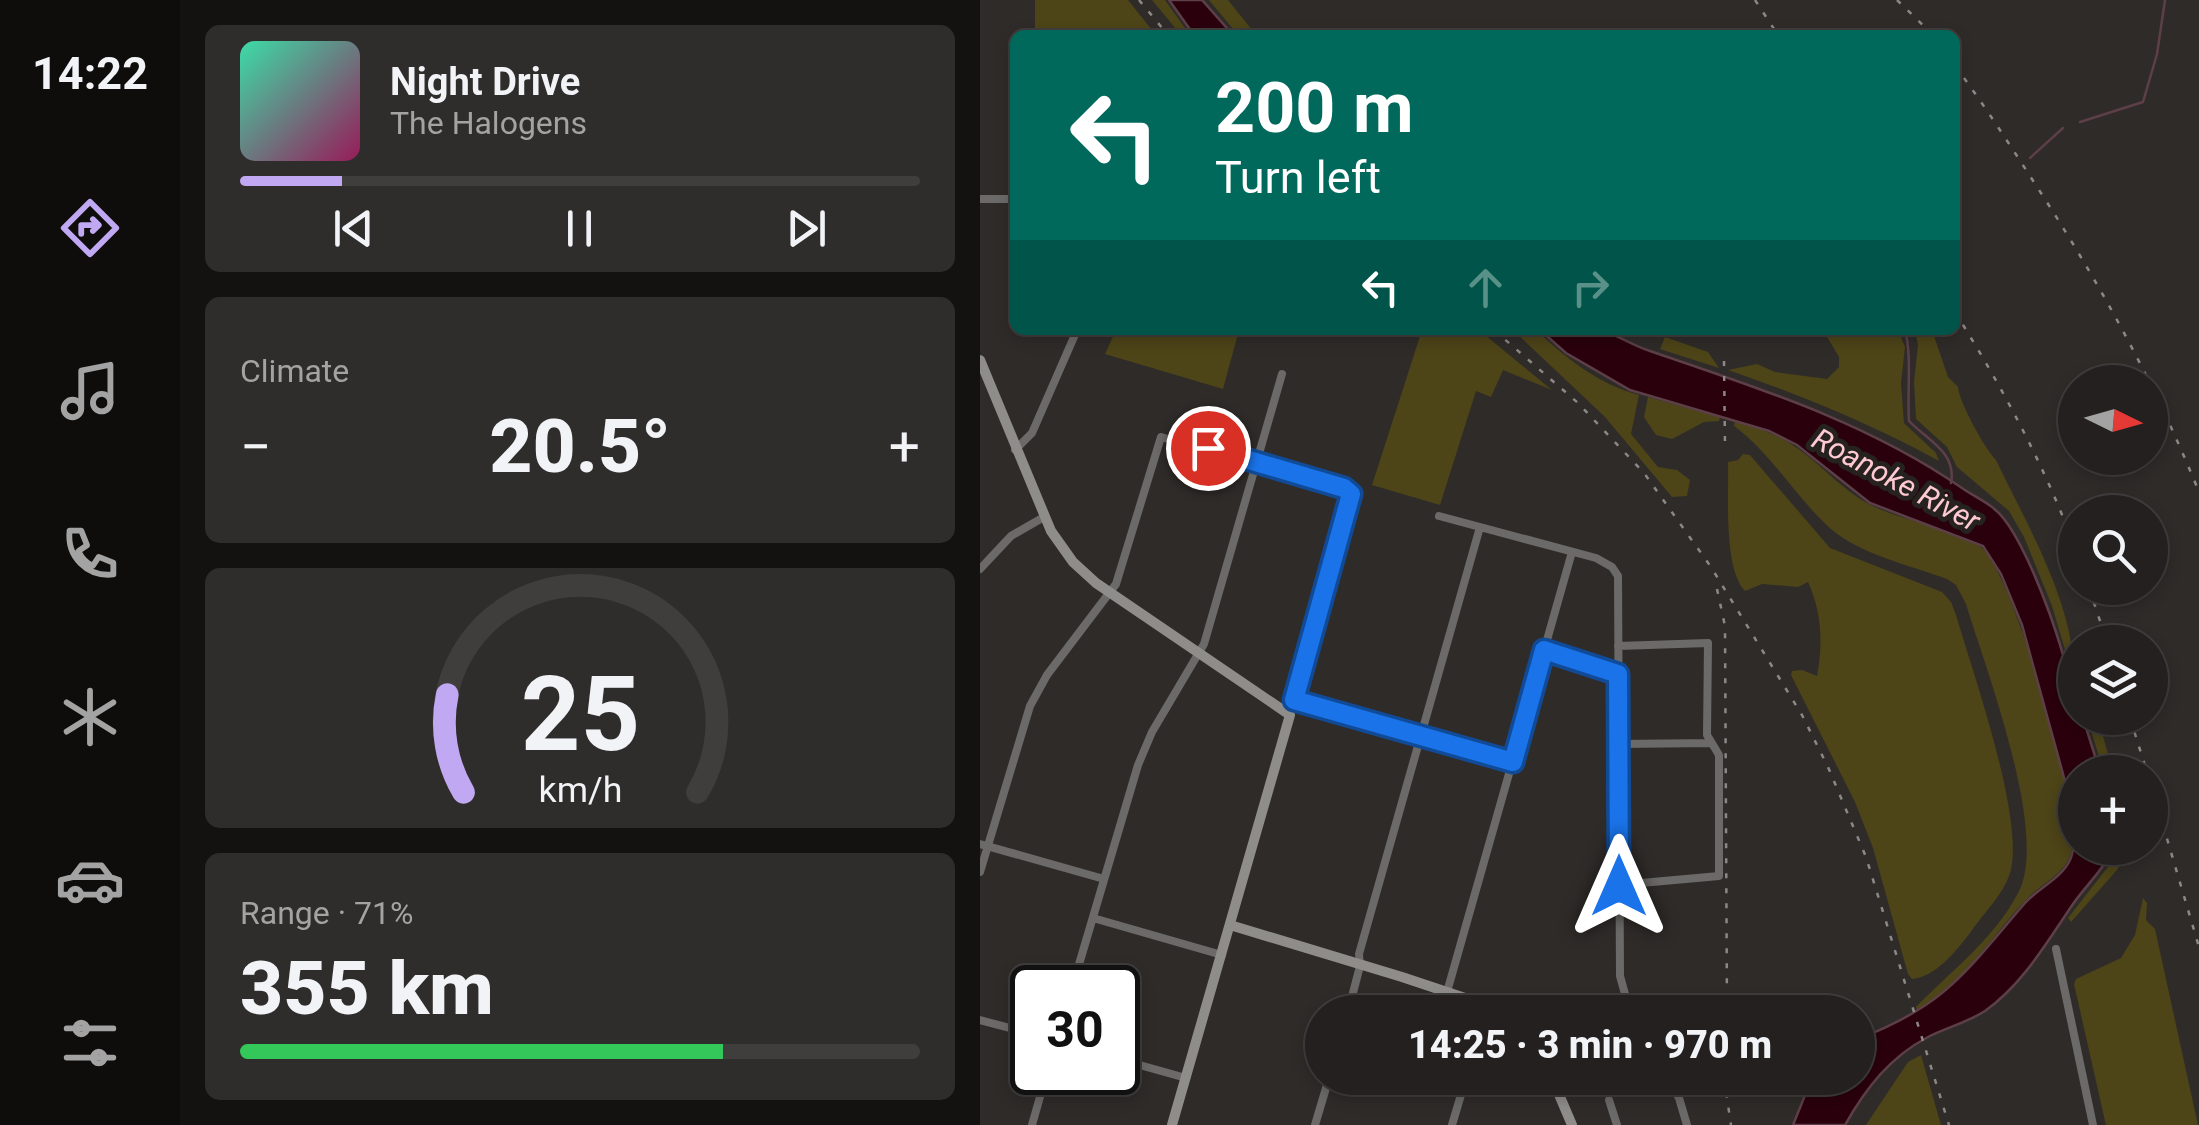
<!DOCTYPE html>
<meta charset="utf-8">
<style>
body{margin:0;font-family:Roboto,sans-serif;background:#2f2d2c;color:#f1f3f6;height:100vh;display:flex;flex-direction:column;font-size:38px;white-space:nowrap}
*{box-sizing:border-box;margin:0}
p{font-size:32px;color:#a3a3a4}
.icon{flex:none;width:55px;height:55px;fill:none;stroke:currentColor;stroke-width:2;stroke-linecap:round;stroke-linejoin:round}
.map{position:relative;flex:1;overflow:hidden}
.panel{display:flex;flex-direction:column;gap:25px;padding:25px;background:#131211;width:800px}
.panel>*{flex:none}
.hud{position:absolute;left:30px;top:30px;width:950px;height:305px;border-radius:15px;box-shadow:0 5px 15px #0003,0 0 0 2px #403e3d;background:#00695c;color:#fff;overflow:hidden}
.needle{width:65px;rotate:95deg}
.controls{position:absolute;left:1078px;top:365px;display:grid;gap:20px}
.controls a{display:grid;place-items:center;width:110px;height:110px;border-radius:50%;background:#23201f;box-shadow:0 5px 15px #0003,0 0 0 2px #403e3d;font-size:50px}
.speed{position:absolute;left:30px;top:965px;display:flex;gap:20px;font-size:50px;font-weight:700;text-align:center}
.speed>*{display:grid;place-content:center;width:130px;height:130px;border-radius:50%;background:#23201f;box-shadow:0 5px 15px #0003,0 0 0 2px #403e3d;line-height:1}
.speed .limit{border:5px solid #111;border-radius:15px;background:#fff;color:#111}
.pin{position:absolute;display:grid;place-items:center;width:85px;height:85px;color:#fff;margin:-42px;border:5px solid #fff;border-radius:50%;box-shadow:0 2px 10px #0007}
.me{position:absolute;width:110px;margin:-55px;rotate:0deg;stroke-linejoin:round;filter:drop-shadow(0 0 8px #0008)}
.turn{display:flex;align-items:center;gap:35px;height:210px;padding:0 40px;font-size:45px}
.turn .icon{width:130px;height:130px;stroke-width:2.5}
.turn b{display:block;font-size:70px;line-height:85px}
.lanes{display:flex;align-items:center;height:95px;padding:0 40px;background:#0003;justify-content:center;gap:50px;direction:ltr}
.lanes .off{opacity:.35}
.big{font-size:75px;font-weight:800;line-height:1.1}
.panel .tile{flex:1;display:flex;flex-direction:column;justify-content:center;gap:15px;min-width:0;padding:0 35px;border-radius:15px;background:#2f2d2c}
.panel .dial{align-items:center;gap:0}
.dial svg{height:260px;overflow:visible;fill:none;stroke:#403e3d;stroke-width:7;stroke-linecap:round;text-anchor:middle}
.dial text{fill:#f1f3f6;stroke:none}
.song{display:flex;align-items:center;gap:30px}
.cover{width:120px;height:120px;border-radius:15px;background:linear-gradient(135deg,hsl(160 70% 55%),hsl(330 70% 35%))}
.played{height:10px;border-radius:5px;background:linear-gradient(90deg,#c1a8f3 15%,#403e3d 15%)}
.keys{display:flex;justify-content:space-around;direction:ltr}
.heat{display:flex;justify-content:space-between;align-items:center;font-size:55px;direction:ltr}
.charge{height:15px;border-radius:8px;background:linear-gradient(90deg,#34c759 71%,#403e3d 0)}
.trip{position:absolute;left:325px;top:995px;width:570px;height:100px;border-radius:50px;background:#23201f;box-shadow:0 5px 15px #0003,0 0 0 2px #403e3d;font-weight:800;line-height:100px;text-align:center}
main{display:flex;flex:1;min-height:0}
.tabs{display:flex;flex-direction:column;width:180px;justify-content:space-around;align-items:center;background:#0e0d0c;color:#a3a3a4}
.tabs .icon{width:70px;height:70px}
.tabs .selected{color:#c1a8f3}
.tabs b{font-size:45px;color:#f1f3f6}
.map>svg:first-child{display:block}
.green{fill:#4d4418}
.water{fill:#2a000d;stroke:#5d3f48;stroke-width:2.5}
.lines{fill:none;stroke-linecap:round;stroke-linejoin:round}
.stream{stroke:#5d3f48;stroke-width:2.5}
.street{stroke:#6b6a68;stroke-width:8}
.secondary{stroke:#8f8d8a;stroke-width:10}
.rail{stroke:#8b8886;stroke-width:2.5;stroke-dasharray:5 10;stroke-linecap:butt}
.route-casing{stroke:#114b97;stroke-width:25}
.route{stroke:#1a73e8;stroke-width:18}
.labels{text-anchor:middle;stroke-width:10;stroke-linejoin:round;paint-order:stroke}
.water-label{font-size:30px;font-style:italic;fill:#ffc9d2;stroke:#25221f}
</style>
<main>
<nav class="tabs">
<b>14:22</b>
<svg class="icon selected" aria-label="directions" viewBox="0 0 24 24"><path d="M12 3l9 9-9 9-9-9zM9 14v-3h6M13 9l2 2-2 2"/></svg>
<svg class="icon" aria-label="music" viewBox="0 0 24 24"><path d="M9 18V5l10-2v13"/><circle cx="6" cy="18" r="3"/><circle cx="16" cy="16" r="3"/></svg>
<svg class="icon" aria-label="phone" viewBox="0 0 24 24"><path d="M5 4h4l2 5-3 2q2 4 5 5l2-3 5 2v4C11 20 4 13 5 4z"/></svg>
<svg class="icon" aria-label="climate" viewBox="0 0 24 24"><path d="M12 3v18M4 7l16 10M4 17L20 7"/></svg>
<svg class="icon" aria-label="car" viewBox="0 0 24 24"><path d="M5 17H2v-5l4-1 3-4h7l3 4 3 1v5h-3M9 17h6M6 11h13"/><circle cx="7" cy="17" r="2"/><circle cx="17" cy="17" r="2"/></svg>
<svg class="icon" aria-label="filters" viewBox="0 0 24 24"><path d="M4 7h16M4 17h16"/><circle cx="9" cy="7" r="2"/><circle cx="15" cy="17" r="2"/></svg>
</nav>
<section class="panel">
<div class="tile">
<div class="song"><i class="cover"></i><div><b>Night Drive</b><p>The Halogens</p></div></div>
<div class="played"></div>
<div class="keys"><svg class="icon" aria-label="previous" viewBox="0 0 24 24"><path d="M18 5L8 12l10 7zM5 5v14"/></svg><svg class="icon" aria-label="pause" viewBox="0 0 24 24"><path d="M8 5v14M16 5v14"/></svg><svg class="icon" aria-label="next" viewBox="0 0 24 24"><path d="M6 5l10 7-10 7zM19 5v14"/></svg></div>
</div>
<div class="tile"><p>Climate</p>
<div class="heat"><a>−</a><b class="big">20.5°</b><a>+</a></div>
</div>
<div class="tile dial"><svg viewBox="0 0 100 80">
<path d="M14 69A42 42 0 1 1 86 69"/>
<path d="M14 69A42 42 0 0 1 9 39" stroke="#c1a8f3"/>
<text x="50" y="56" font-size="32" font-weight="700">25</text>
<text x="50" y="72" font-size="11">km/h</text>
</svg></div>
<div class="tile"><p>Range · 71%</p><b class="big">355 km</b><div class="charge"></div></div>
</section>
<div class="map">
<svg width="1219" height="1125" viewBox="0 0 1219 1125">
<rect width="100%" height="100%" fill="#2f2b29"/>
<path class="green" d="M55 0H148L176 35H55Z
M172 0H185L210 35H201Z
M229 0H248L276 35H258Z
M136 330H259L243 389 125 354Z
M442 330H499L572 390 523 370 511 397 496 391 460 505 392 485Z
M533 330H556C586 358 618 384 659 395L651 434 678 467 697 470 710 480 707 496 692 497 625 417Z
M843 330H918L925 347 921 383 924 423 956 453 959 461C892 424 821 395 748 370L777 364 795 372 847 379 859 367V357Z
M935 330H952L968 377 978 387C979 402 1005 449 1016 460 1049 529 1095 604 1095 683L1072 606 1044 537 1029 511 977 467 967 447 936 419 934 382 938 345Z
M685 337 728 352 739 368 680 349Z
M668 397 740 417 739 421 724 422 692 439 676 435 664 417Z
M755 421C776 427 799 435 817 448 842 465 862 490 889 504 918 520 981 530 1001 547 1033 575 1084 764 1092 811 1094 826 1095 842 1090 856 1083 875 1061 884 1048 898 1010 936 987 983 937 1010L936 1007C971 971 1014 939 1038 893 1070 835 1005 667 986 604L976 585 967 579C930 565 881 555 851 529 816 498 792 454 754 426Z
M763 454 770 455 850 548 962 592 971 602 976 615C992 670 1048 827 1029 876 1022 896 1002 915 990 933 976 951 956 977 932 979L928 974 893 848 875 802 811 675 812 671 822 670 837 676C843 643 842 613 828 582L818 587 782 584 765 591C743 568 749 494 748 462L758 460Z
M1107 718H1118L1133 772H1124Z
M1136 848H1146L1137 870 1091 922 1088 918 1131 863Z
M1163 898 1167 903 1166 920 1175 929 1218 1125H1126L1125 1121 1094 984 1096 979 1141 958 1155 935Z
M941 1055 961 1125H886L928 1062Z"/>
<path class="water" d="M189 0H222L253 35H214Z
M560 330C579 330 604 326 621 330 638 335 653 346 670 351 778 388 887 422 982 488 996 498 1013 504 1024 519 1052 554 1095 673 1095 718H1103L1120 772H1095V848H1132C1125 869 1106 885 1093 904 1067 942 1043 984 1005 1011 988 1022 966 1028 948 1037 910 1057 886 1088 865 1125H813L832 1078H878V1039C967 1005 986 971 1045 903 1058 888 1081 879 1090 860 1096 846 1094 830 1094 814L1042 625 1021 574 1003 546 890 503 817 445 789 431 650 390 586 353Z"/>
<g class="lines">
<path class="stream" d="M1100 122 1163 102 1177 54 1185 0
M1050 158 1083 128
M925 330C932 355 927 393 929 421 947 440 977 452 971 483"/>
<path class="street" d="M0 199H35
M35 450 52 433 97 330
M459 516 616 558 632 567 638 576 640 976 650 1012
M0 569 31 536 64 517
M638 646 728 643 727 735 739 755V876L639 885
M564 651 638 674
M314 700 533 762
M639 744 731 743
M0 844 124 879
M0 872 50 706 67 675 136 584 181 437 365 488 371 494 310 715
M113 918 242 955
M1076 949 1113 1125
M92 988 158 765 172 732 224 644 302 374
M467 992 592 552
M368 1012 380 966 379 954 500 527
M0 1020 52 1034
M138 1059 206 1078
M688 1078 699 1098 707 1125
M578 1091 603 1078
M629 1100 637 1125
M52 1125 67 1072
M335 1125 349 1078
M472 1125 486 1078"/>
<path class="secondary" d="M0 360 71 531 93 562 116 583 310 715 192 1125
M250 925 422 977 491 1000 514 1012
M572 1078 592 1125"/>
<path class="rail" d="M159 0 188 35
M775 0 798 35
M917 0 953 35
M975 66C1006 107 1033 150 1061 193 1123 289 1176 386 1219 492
M975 312C1022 387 1064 464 1095 548
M514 330 598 403 664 473 731 567 822 715 848 767 886 857 969 1125
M744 361 745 445
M1109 588 1127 642
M737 589 745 626 747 1012
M1150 718 1167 772
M1170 781 1219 947
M744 1078 751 1125"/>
</g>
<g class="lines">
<g class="route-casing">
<path id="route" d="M228 448 364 488 371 494 314 700 533 762 564 650 638 674 639 886"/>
</g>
<use href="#route" class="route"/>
</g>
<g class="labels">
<g class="water-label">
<text transform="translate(916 480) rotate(28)" y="10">Roanoke River</text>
</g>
</g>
</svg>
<div class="controls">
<a><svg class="needle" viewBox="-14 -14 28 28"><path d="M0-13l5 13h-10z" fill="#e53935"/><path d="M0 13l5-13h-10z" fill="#a3a3a4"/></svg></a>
<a><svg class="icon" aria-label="search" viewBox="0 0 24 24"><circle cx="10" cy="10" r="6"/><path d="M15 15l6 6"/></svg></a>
<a><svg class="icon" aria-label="layers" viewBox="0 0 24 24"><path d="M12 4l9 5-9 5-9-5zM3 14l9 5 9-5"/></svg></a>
<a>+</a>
</div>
<div class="speed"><div class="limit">30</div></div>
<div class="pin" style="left:228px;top:448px;background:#d93025"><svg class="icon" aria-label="arrive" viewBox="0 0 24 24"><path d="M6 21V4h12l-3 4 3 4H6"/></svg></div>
<svg class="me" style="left:639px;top:886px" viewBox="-20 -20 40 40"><path d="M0-17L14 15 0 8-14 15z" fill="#1a73e8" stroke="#fff" stroke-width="4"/></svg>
<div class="trip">14:25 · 3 min · 970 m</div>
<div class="hud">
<div class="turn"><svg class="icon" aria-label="left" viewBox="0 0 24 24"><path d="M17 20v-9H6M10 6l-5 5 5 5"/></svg><div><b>200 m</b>Turn left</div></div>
<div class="lanes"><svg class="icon" aria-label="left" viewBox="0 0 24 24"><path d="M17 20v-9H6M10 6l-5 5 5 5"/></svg><svg class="icon off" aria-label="ahead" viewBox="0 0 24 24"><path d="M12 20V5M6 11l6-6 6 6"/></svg><svg class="icon off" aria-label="right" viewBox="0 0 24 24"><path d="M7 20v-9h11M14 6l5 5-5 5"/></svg></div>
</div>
</div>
</main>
